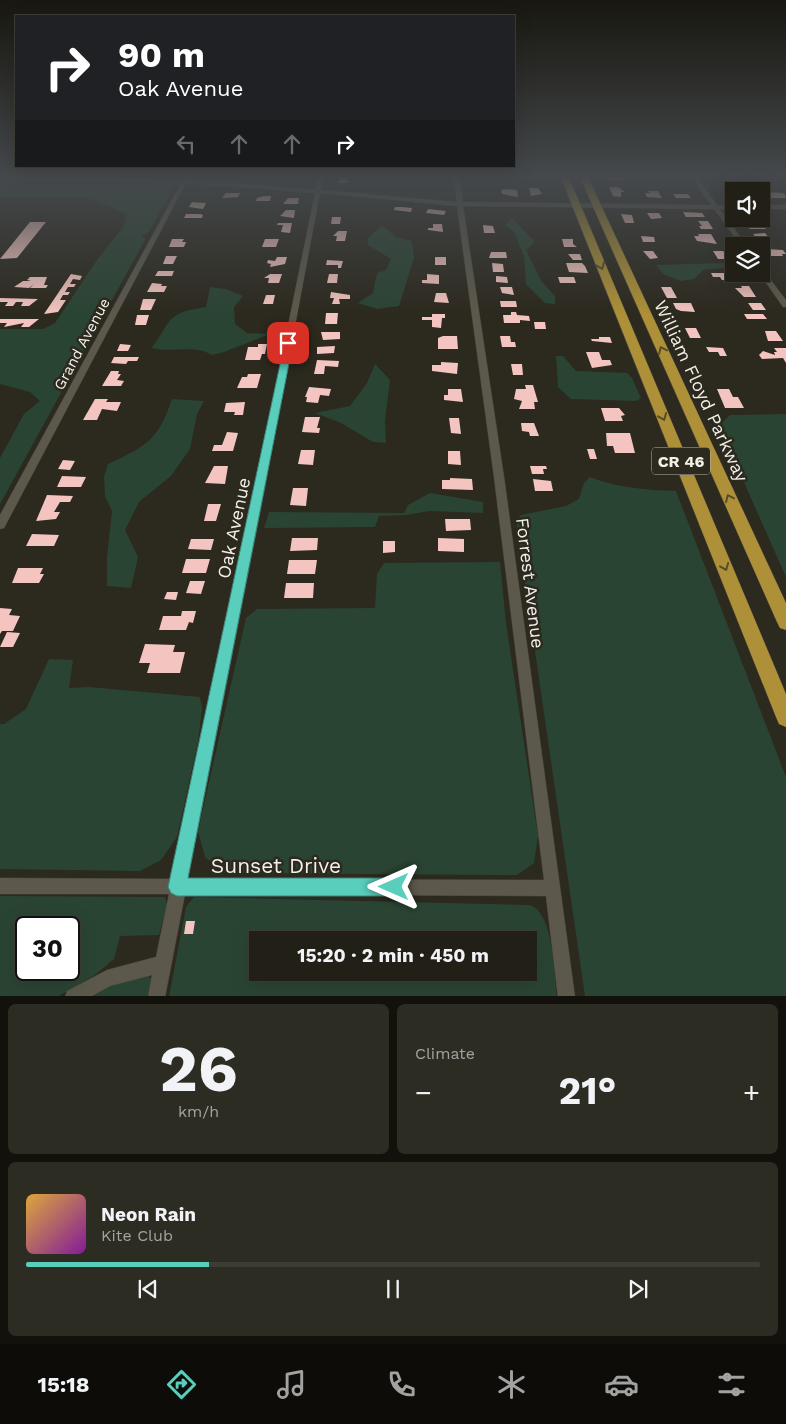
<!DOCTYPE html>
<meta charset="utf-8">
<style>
body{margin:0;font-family:"Work Sans",sans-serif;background:#2d2c23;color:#f1f3f6;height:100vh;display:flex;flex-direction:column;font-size:19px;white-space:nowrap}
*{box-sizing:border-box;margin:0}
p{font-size:16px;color:#a2a2a1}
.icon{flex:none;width:28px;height:28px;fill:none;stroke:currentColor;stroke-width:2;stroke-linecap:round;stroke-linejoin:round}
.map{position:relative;height:996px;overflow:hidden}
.side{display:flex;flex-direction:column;gap:8px;padding:8px;background:#12110c;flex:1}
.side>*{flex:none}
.guide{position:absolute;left:15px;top:15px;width:500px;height:152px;border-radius:0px;box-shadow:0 5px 20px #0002,0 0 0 1px #3e3d35;background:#202124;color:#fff;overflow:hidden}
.tools{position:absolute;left:725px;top:182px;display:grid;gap:10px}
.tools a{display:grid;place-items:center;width:45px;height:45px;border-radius:0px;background:#211f16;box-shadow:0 5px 20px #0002,0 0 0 1px #3e3d35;font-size:25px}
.speed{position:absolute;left:15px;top:916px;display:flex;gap:10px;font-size:25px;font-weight:700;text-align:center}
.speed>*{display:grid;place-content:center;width:65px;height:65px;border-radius:50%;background:#211f16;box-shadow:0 5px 20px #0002,0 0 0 1px #3e3d35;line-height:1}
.speed .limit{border:2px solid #111;border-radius:8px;background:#fff;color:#111}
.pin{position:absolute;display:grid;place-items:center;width:42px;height:42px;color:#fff;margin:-21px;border-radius:10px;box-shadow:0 2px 8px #0006}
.me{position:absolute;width:55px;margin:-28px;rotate:270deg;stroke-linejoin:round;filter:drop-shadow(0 0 4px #0008)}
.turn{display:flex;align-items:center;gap:18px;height:105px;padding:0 20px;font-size:22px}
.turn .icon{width:65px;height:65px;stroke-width:2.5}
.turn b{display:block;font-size:35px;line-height:42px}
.lanes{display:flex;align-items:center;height:48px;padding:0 20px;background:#0003;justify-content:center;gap:25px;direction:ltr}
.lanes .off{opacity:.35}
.big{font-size:38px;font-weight:700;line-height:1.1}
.side .widget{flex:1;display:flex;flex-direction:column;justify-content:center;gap:8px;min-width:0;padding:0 18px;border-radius:8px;background:#2d2c23}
.side .dial{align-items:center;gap:0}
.dial b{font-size:65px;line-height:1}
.song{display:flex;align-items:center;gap:15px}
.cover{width:60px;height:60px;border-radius:8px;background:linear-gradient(135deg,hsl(40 70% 55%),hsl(290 70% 35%))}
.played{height:5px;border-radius:2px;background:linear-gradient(90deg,#5acebd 25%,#3e3d35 25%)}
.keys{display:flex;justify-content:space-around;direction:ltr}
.heat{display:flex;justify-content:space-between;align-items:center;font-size:28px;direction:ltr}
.side .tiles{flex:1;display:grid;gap:8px;grid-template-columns:1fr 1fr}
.widget:last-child{grid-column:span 2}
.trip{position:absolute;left:249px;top:931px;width:288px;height:50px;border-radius:0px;background:#211f16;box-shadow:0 5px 20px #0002,0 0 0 1px #3e3d35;font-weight:700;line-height:50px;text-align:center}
.dock{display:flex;height:80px;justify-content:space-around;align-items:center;background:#0d0c09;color:#a2a2a1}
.dock .icon{width:35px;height:35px}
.dock .selected{color:#5acebd}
.dock b{font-size:22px;color:#f1f3f6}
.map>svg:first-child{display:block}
.green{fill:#2a4433;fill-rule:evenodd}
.building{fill:#f4c5c0}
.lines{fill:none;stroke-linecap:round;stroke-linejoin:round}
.minor-casing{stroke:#46433a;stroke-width:1}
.highway-casing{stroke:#46433a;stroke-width:1}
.minor{fill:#5c594c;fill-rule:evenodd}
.highway{fill:#ad9037;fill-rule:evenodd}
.oneway{stroke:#594d27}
.route{fill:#5acebd;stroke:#3a867b}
.labels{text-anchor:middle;stroke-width:5;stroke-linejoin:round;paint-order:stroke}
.far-street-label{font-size:15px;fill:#f2f0e9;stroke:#2c291e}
.shield{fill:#2c291e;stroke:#b7b4ac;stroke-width:1}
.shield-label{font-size:16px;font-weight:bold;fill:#f2f0e9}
.street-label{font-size:18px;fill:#f2f0e9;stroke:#2c291e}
.near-street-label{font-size:21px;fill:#f2f0e9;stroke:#2c291e}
</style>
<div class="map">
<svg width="786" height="997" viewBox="0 0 786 997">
<rect width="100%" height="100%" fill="#2c291e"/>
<path class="green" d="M0 183 175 185 149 232 141 236 146 238 0 504V458L24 414 40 401 30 392 0 384V329H43L55 323 97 260 123 227 127 214 87 197H0Z
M512 218 535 242 526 250 542 282 555 296V304L545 303 526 284 524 256 514 232 505 225Z
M382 225 396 237 412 241 414 258 399 306 377 309 358 303 373 293 377 273 386 270 391 259 368 245V238Z
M726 263 734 265V267L703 270 694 279 681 281 663 274 656 265Z
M210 287 226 289 243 296 234 307 235 324 247 333 270 334 224 352 212 355C194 344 171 353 151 348 160 339 165 323 175 316 184 310 195 309 206 307Z
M556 356H563L576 371 627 373 632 378 641 398 636 401 571 399 558 387Z
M375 364 390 380 385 421 386 443 373 442 341 423 315 413 350 406 367 383Z
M172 399 204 401 197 414 190 449 171 476 139 502 125 530 138 557 131 588 107 586V557L112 511 105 496 104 477 108 464C147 446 158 440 172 399Z
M786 414V577L719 426 730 415Z
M590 477C618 488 647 490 676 491L786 777V996H585L516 520 521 515 566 506 579 499 584 483Z
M430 493 483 502V513L429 511 407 515 379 516 375 527 264 528 269 512 404 513 408 505Z
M500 562 506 623 538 836 534 863 517 875 224 873 205 857 198 831 246 618 257 609 375 608 377 574 384 563Z
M49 659 73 660 69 688 89 687 200 697 202 708 198 742 177 837 161 860 140 871 0 869V724H4L26 709Z
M0 896 165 897 167 905 159 935 120 936 114 959 95 975 59 996 0 997ZM26 928H69V970H26Z
M194 897 530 905C554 913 554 974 557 996L169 997 186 907ZM258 940H528V972H258Z
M149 976 154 982 152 996 88 997 107 984Z"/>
<path class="building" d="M340 175H349L347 183H338Z
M607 177H625L627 180H608Z
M609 187H618L625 192H621V197L613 196Z
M529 188H538L542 194 531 196Z
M504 189 517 190 518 197 502 194 501 190Z
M648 191H658L662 198 647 197 645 193H650Z
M767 192 784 193 786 198H770Z
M226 193H240L238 197 222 198Z
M673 194H688L691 198H676Z
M264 196H271L270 201H256L257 198Z
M288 198H299L298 204H283Z
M192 202 206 203 203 209 189 207Z
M395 207H402L412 208 411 212 394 210Z
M428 209 446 211 444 215 426 213Z
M286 210H295L294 218 280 216Z
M683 212 702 213 705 217H686Z
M647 213H659L662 218 651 219Z
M186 214H200L203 215 202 218H184Z
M621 214 632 215 634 223H625Z
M332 217H341L340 224H331Z
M698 221H708L713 229H701L699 226H702Z
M30 222H46L17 258 0 259Z
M278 223H292L290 233 281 232 283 225H277Z
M433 224H442L443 232 428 230V228H433Z
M483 225 493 226 495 233H484Z
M746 225H762L766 229H750Z
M338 231H347L345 241H336L337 236H333Z
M765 233 770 239H766L769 243H761L753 234Z
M698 234H711L717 244 697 241 694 236H699Z
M641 236 654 237 655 242H643Z
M172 239H184L182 242H186L184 247H169Z
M265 239H279L276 247H262Z
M562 239H573V244L577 247H564Z
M766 249 783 250 786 254H782L783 256H771Z
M643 251H653L658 258 650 259Z
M713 251H723L731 259H718Z
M491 252H506L507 258H489Z
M568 254H580L582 260H573Z
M166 256H177L173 264H163Z
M277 257H287L285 264 270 267 271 264 267 263 268 260 275 261Z
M435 257H446V265H435Z
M327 260 343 261 341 268H338V265H326Z
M492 263 503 264 504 272H493Z
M566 263H582L585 266 588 273 569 272Z
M158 271H174L172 276H155Z
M711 273H733L742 275 745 281 722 280 720 277H713Z
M71 274 82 276 80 280 73 279 70 284H76L74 287H68L65 292H70L68 295H63L60 300H66L58 312 44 314Z
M270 274H282L279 283H268L269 278H264Z
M329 274H338L337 283H327Z
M427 274 439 275V284L422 283V280H427Z
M496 276 507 277 508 283 496 282Z
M30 277H47L44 285H48L46 288H30L34 284 29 288 14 287 23 281H31L27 280Z
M558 277H574L576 283H560Z
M152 283 162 284 161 286H167L164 292H147Z
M741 286H749L756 297H744L735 288H742Z
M500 287H512L514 295 502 293Z
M661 287H671L677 298H667Z
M331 292 350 295V299H339L340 304H332L334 298H330Z
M436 293H446L449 303 434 302Z
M266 295H275L273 304H263Z
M0 298 38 299 29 306H21L23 302H16L13 306H5L8 302H0Z
M143 299H156L151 310H140Z
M500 301H516L517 307H501Z
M673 303H691L695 312 681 311 676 309Z
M748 303H761L766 310H753Z
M511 312H516L517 315 529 316 530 321 520 320V323H504L503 315H511Z
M326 313H338L337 324H325Z
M432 314H445V318H442L441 328 432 327V320H422V317H432Z
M744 314H763L767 319H747Z
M137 315H149L146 325H135Z
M0 319H39L29 327H21L24 323 4 327 7 323H0Z
M534 322H545L546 329H535Z
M685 328H696L701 338H690Z
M765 331H776L783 341H768Z
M321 332H340V339L323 340Z
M443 336H457L458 349H438V338Z
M500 336H510L511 342H515L516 347H502Z
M599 337H610L612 343 592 341 591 339H599Z
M120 344 131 345 128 351H117Z
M258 344H267L265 354H262L260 360H245L248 347H258Z
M335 346 334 353 317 354V347Z
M706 347 723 348 727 356H720L718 352H709Z
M774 348H786V363L783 358 762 359 759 355 763 351 775 355 774 352H777Z
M586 352H599L602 360H610L612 365 592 368Z
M114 357H139L137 361H128L126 364 111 363Z
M317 360 339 361 338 367 325 366 324 374H314Z
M441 362 458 363 457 374 432 371V365H441Z
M511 364H522L523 375H513Z
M111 371H119L118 374H121L117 380 124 381 121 386H102Z
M248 374H261L257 388H237L242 377H247Z
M525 385H533L538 402H534L535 409H519L522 401 514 399 516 389H526Z
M309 387 331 389 329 396 320 395 318 403 306 402 307 397H305Z
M448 389H461L463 402 444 400V395H448Z
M717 389H729L733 397H738L744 408H725Z
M95 399H108L106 402H121L117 411 102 409 97 420H83Z
M245 402 243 415H234L235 412H224L226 403Z
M601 408H619L625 415 621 416 623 421H605Z
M305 417H320L317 428H320L319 433 302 432Z
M449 418H459L461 434 451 433Z
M521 423H534L539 436H530L529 432 522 431Z
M227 432 238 433 233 451H212L214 445H222Z
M606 433H630L635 453H615L613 446H607Z
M587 449H594L597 459H590Z
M301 450H315L313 465 298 464Z
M448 451H460L461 465 448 464Z
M63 460 75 461 70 470 58 469Z
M214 466H228L225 484 205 483Z
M530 466H546L547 469H543L544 474H532Z
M62 476 86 477 81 487H57Z
M450 478 472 479 473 490 442 489V480H450Z
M533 479 551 481 553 491H535Z
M293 488H308L306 506 290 505Z
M47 495 73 496 70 502H60L54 512H60L56 519 36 521Z
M208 504H221L216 521H204Z
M445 519H470L471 530 446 531Z
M32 534 59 535 54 546H26Z
M292 538H318L317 550 290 551Z
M438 538 464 539V552L438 551Z
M191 539H214L211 550 188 549Z
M383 541H395V552L383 553Z
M186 559H210L206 573H182Z
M289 560H317L315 574H287Z
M18 568H43L40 574H44L39 583H12Z
M190 581H205L201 594 186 593Z
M286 583H314L313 598H284Z
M167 592H178L176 600 164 599Z
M0 608 12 609 9 615 20 616 13 631H2L0 634Z
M182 611H196L193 623 189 622 186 630H159L163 616H181Z
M7 632 20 633 13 647H0Z
M145 644 175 645 173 652H185L180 673H147L150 663H139Z
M186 921H195L193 934H184Z"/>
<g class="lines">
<g class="minor-casing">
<path id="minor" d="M185 175H189L188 179 315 190 318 175H324L321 190 457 202 453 175H459L463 202 711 205 690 175H695L717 205H734V209H720L747 246H741L714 209 463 206 504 477 575 997H558L546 896 185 894 165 997H148L152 975 110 986 90 997H65L67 991 107 970 156 957 169 894H0V878L173 879 250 513 315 193 186 183 4 528 0 529V515L181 183 0 181V177L183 179ZM320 193 457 206 494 477 544 880 188 879 260 513Z
M761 205H786V209H761Z
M761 269 763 270 786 300V307H783L760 274H761Z"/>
</g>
<g class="highway-casing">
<path id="highway" d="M560 175H568L786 694V727L779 724 776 717Z
M579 175H587L786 603V630L780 628 777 622Z"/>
</g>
<use href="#minor" class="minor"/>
<use href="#highway" class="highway"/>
</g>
<defs><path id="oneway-chevron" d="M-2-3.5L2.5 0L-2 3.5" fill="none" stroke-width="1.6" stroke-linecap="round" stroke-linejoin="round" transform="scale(1.25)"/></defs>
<g class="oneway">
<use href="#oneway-chevron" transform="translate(601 266) rotate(67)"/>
<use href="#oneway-chevron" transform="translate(662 350) rotate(-115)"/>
<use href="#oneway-chevron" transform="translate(663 417) rotate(68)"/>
<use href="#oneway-chevron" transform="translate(729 498) rotate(-115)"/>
<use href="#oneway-chevron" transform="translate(725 567) rotate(68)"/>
</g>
<linearGradient id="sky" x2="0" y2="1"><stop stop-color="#181710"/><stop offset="0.56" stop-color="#45494c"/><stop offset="1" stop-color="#45494c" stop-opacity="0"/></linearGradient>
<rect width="786" height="315" fill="url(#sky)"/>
<path class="route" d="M285 341 293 343 188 878H394L401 881 403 887 401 893 394 896H177L171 893 168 887Z"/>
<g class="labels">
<g class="far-street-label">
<text transform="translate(82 344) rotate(-62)" y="5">Grand Avenue</text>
</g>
<rect class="shield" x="652" y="447.5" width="58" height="27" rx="4"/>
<g class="shield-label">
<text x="681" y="467">CR 46</text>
</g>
<g class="street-label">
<text transform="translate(701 391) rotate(65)" y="6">William Floyd Parkway</text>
<text transform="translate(234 528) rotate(-78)" y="6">Oak Avenue</text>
<text transform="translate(530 583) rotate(83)" y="6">Forrest Avenue</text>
</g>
<g class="near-street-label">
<text x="276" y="873">Sunset Drive</text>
</g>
</g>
</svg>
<div class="tools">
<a><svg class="icon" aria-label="sound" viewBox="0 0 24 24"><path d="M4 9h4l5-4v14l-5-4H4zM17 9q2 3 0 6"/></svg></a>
<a><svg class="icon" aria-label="layers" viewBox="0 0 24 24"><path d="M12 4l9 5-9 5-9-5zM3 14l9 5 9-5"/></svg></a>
</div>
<div class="speed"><div class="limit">30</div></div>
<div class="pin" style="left:288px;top:343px;background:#d93025"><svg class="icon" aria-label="arrive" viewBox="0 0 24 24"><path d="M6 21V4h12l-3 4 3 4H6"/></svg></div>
<svg class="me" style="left:394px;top:887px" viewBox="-20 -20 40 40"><path d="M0-17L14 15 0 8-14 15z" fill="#5acebd" stroke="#fff" stroke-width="4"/></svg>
<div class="trip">15:20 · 2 min · 450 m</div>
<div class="guide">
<div class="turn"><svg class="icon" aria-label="right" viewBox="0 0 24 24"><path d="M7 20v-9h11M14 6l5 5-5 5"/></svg><div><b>90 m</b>Oak Avenue</div></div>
<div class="lanes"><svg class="icon off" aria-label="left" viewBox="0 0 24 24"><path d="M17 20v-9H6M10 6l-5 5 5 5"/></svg><svg class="icon off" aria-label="ahead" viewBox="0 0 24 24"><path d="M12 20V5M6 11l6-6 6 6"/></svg><svg class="icon off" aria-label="ahead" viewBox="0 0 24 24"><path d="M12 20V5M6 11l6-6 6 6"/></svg><svg class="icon" aria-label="right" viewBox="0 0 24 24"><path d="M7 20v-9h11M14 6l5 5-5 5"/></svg></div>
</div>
</div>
<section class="side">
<div class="tiles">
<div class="widget dial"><b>26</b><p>km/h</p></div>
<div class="widget"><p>Climate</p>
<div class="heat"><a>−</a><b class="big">21°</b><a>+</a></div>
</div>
<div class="widget">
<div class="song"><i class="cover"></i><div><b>Neon Rain</b><p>Kite Club</p></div></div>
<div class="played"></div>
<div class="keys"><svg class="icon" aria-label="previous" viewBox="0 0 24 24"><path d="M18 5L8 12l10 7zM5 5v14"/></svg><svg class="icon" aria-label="pause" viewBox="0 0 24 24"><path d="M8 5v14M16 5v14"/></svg><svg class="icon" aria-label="next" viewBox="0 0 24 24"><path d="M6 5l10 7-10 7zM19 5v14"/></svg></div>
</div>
</div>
</section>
<nav class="dock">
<b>15:18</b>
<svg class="icon selected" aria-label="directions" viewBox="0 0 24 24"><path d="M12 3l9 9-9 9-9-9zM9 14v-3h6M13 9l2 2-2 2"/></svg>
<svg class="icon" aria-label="music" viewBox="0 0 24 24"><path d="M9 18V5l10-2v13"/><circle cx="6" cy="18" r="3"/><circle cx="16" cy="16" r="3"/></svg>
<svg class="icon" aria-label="phone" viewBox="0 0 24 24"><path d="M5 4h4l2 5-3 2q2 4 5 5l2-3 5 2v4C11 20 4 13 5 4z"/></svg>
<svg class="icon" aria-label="climate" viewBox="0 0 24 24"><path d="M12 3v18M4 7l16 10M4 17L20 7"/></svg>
<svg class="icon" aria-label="car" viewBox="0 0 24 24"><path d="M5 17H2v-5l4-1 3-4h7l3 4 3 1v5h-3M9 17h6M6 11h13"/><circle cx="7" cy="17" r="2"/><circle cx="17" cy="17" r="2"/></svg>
<svg class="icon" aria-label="filters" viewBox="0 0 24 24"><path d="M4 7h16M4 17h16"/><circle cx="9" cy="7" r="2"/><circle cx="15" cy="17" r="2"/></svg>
</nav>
